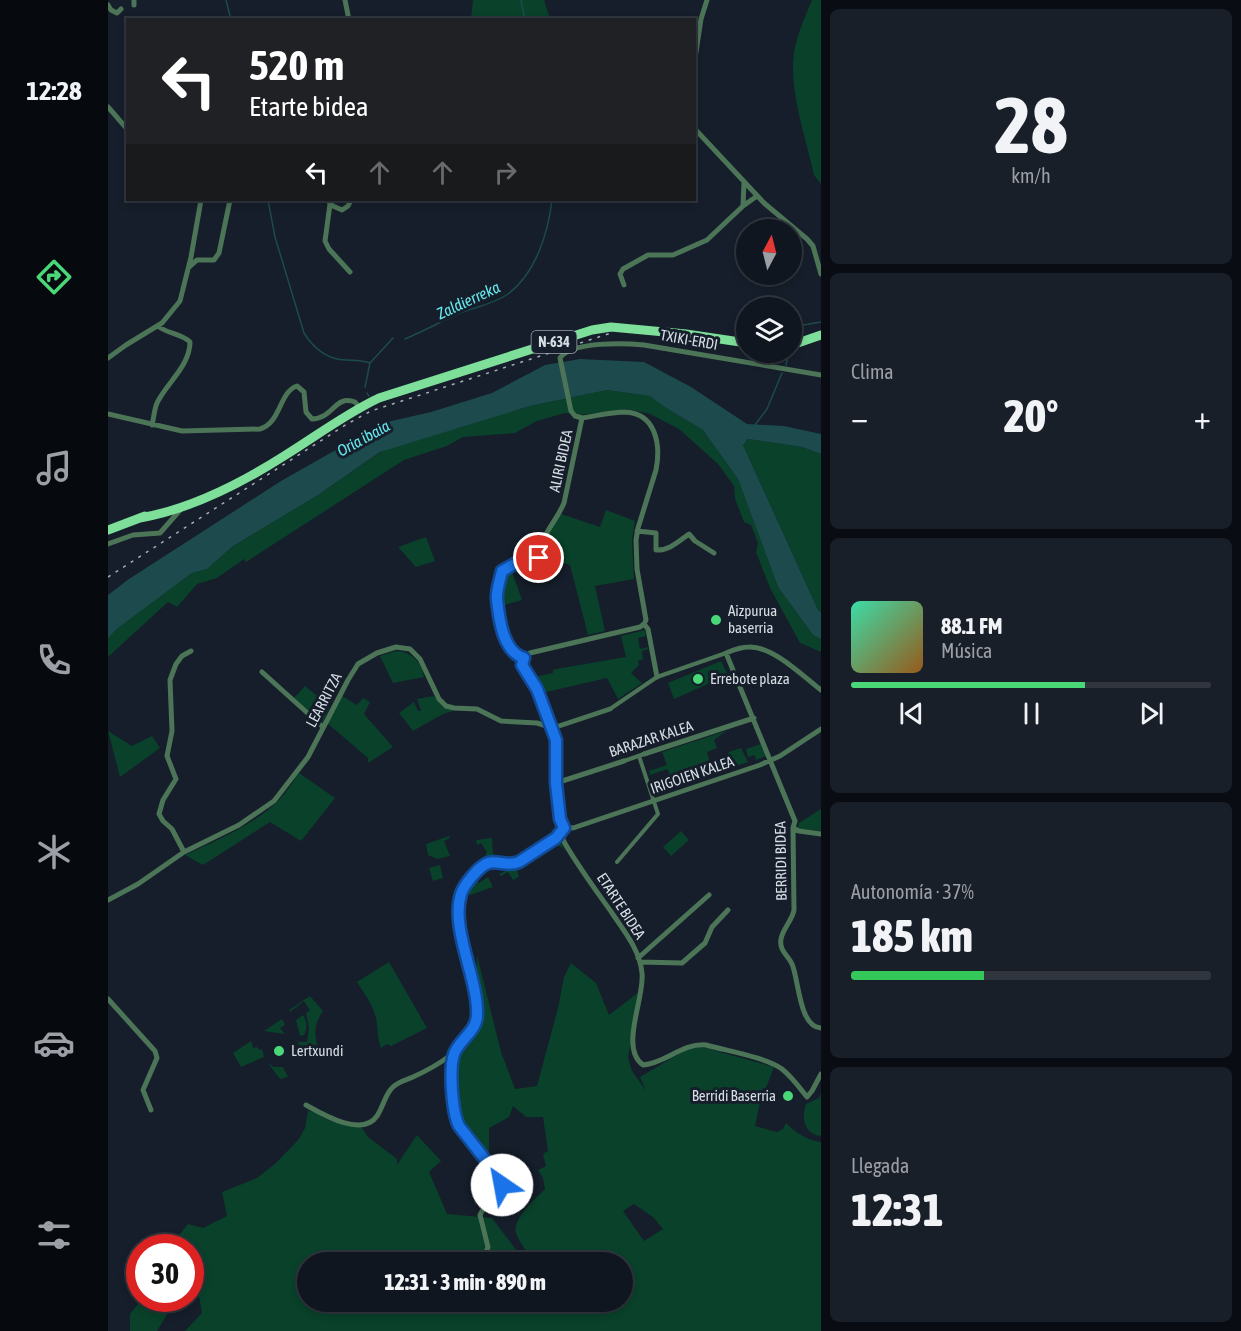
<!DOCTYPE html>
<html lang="es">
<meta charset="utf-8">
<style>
body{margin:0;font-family:"Asap Condensed",sans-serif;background:#191f29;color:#f1f3f6;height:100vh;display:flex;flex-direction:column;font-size:22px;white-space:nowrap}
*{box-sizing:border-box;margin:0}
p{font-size:20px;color:#9c9fa5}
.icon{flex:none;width:33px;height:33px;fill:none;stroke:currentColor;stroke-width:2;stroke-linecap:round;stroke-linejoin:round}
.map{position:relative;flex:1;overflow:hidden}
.side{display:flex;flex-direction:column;gap:9px;padding:9px;background:#090c12;width:420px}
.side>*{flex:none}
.guide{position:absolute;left:18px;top:18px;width:570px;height:183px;border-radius:0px;box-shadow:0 3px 9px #0003,0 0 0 2px #30353e;background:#202124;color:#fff;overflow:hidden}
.needle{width:39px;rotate:7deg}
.tools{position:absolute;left:628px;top:219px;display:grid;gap:12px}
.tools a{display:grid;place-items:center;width:66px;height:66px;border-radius:50%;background:#101620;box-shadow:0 3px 9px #0003,0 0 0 2px #30353e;font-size:30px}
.speed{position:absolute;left:18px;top:1234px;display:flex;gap:12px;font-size:30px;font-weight:700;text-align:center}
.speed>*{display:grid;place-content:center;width:78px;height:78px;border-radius:50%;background:#101620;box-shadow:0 3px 9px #0003,0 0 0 2px #30353e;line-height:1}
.speed .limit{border:9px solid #d22;background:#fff;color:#111}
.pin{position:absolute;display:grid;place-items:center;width:51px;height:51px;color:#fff;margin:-26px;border:3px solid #fff;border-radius:50%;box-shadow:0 2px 6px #0007}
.me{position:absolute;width:66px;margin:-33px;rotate:327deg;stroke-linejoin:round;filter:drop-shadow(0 0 4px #0008)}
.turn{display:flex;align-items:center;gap:21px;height:126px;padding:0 24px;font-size:27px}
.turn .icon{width:78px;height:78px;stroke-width:2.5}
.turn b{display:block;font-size:42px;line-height:51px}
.lanes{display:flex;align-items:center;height:57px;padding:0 24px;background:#0003;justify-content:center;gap:30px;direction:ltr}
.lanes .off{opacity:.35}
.big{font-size:45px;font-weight:800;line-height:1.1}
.side .card{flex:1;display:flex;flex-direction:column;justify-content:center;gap:9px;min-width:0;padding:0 21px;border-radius:9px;background:#191f29}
.side .dial{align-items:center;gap:0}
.dial b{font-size:78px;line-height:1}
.song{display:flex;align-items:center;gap:18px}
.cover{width:72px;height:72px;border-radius:9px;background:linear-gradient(135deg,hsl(160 70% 55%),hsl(30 70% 35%))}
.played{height:6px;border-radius:3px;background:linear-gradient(90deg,#49d778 65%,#30353e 65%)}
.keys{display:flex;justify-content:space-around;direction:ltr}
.heat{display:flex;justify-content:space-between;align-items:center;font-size:33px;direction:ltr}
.charge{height:9px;border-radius:4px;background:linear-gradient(90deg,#34c759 37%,#30353e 0)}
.trip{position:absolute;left:189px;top:1252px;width:336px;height:60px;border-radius:30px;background:#101620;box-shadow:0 3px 9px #0003,0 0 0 2px #30353e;font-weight:800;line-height:60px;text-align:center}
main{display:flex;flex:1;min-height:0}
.tab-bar{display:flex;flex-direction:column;width:108px;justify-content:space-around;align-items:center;background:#06090d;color:#9c9fa5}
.tab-bar .icon{width:42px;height:42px}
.tab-bar .current{color:#49d778}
.tab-bar b{font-size:27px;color:#f1f3f6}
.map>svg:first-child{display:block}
.green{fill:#09412a;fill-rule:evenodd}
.water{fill:#1d4b4d}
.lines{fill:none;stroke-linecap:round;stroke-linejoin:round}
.stream{stroke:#1d4b4d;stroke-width:1.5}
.pedestrian{stroke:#4c7457;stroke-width:4}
.minor{stroke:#4c7457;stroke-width:5}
.trunk{stroke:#7edf9a;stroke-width:9}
.rail{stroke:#a6adb6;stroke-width:1.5;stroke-dasharray:3 6;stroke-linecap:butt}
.route-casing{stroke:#114b97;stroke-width:15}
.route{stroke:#1a73e8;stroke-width:10}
.poi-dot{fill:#49d778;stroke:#151e2a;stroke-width:2}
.labels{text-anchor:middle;stroke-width:6;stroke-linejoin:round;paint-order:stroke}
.shield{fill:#151e2a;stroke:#9da4ad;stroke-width:1.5}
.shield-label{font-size:14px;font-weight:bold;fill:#d7dde5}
.street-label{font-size:15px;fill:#d7dde5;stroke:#151e2a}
.poi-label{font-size:15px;fill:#d7dde5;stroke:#151e2a;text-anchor:start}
.water-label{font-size:16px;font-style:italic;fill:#66e8ee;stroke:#151e2a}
</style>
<main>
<nav class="tab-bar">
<b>12:28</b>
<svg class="icon current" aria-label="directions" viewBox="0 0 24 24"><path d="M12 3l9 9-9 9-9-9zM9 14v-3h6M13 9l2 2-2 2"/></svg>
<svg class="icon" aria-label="music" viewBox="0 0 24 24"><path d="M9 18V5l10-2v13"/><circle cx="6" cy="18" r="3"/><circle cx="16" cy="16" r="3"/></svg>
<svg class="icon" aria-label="phone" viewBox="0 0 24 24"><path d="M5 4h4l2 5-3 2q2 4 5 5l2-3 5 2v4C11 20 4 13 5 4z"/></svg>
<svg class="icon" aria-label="climate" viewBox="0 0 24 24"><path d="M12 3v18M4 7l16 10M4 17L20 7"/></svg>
<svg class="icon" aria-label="car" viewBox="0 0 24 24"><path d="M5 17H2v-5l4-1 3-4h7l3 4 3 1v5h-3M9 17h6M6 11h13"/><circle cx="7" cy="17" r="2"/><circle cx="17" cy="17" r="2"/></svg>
<svg class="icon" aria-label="filters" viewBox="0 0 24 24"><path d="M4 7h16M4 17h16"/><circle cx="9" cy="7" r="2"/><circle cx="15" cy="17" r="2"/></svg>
</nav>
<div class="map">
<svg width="713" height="1331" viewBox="0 0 713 1331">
<rect width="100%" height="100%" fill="#151e2a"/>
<path class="green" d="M365 0H436L442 19H363Z
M704 0H713V184L706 175C698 138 684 101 685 62 686 41 696 19 704 0Z
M499 390 542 396 555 406 595 430 630 479 670 587 705 635 713 639V652L692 643 662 588 648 552 650 543 643 525 636 522 627 499 626 486 610 464 571 429 542 414 519 409 472 415 457 413 429 421 407 433 355 437 339 446 296 460 138 562 136 559 109 578 89 584 69 607 60 602 0 657V638L10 628 84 573 99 569 125 546 210 495 274 451 422 406Z
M640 439 694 447 713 454V612L710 610 635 445Z
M498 510 527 521 524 540 526 579 487 586 497 631 480 635 462 565 436 557 437 537 453 514 492 527Z
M318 537 327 561 308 567 290 547Z
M403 569 414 600 393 606 390 595 394 575Z
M537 630 538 636 530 638 532 649 540 647V649L534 651 535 659 530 661 531 665 523 673 534 683 510 699 499 678 434 693 426 677 445 673V670L448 669 518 657 513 636Z
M288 651C303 651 314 663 316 677L285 683 272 656Z
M613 661 620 675 566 699 560 683Z
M197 686 222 706 215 722 211 719 217 708 211 701H207L200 711 186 698Z
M234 696 249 705 255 698 262 702 256 714 285 747 260 763V758L219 723Z
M326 696 335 707 346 711 335 714 305 731 291 713 306 702 310 711H313L309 699Z
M0 731 24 746 44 736 52 748 12 777Z
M618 731 606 740 609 748 599 752 604 770 615 767 612 758 619 756 621 752 633 748 640 762 562 789 561 772 559 769 542 775 541 771 559 765 554 752Z
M653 744 658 756 648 760 647 755 640 757 638 749Z
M191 773 227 798 193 841 162 822 95 865 77 855C108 841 143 826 168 803 177 795 184 783 191 773Z
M713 809V831L689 829 691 823Z
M573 831 581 840 563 856 555 847Z
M341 836 342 838 336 841 342 856 329 859 320 855 318 844Z
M384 838 385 854 391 861 377 855 379 852 373 843 369 845 368 840Z
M446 842 454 844 457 851 454 847 446 845 409 869 411 877 405 880 400 872 393 876 391 874 412 864Z
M332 865 335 878 325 881 321 868Z
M380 877 385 887 362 895 359 890 368 879 371 883Z
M369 955 393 1052 407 1089 429 1086 450 1008 456 977 463 963 488 983 501 1015 531 992 520 1058 524 1071 538 1091 532 1077 579 1049 594 1047 666 1067 658 1088H655L647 1126 669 1132 675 1129 678 1123C687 1132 700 1141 713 1142V1331H77L94 1313 82 1248H80L71 1235 80 1224 95 1228 119 1216 114 1192 149 1178 168 1163 191 1139 197 1128 200 1111C209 1112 214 1118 223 1121 233 1125 243 1126 253 1126L260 1137 289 1159V1165L309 1135 333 1161 321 1172 339 1214 384 1218 416 1260H427L423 1259C419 1251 411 1242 408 1233 404 1219 428 1198 437 1189L435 1178 430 1170 438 1166 435 1154 440 1151 435 1117H418L405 1106 401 1117 381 1128V1151L378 1155 354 1124 349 1115 348 1104 350 1056 372 1020V1004L365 976 369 972ZM526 1204 545 1217 555 1229 536 1241 515 1211ZM200 1263H514V1302H200Z
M281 962 319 1028 283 1046 279 1044 273 1048C269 1038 270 1028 268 1018 265 1005 256 993 249 982Z
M202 996 215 1011C206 1024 206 1033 210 1048L203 1053 193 1055 190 1042H199L201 1028 198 1013 202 1010 196 1001 182 1012 181 1010Z
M195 1015C199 1021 200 1029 196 1035L192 1036 188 1020Z
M174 1019 177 1025 172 1028 177 1034 156 1031Z
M143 1041 145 1048 149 1047 151 1050 154 1049 156 1057 133 1067 125 1053Z
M160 1063 166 1067H175L180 1077 172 1079Z
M713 1092V1136C696 1134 693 1118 698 1104L711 1098Z
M34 1299H62L58 1316 49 1331H22V1314Z"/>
<path class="water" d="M472 359 536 362 583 387 639 424 676 426 713 434V454L694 447 640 439 635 445 710 610 713 612V639L705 635 670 587 630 479 595 430 555 406 542 396 499 390 422 406 272 452 210 495 125 546 99 569 84 573 10 628 0 638V595L21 579 173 481 275 423 323 412 384 393 437 365Z"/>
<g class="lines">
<path class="stream" d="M118 0 123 20
M413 0 417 20
M160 200 167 237 196 333C205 348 220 360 238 360 247 360 253 360 262 363
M684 327 713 322
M297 339C316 331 334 321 352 313 367 307 386 304 400 294 428 273 440 233 444 200
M678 365 681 352
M257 387 262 363 285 338
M259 393 261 396
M647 425 659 409 674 373"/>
<path class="pedestrian" d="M502 709 549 677 618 653
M516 761 536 754
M509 862 550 814 531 756"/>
<path class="minor" d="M26 0V5
M237 0 241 20
M0 5 3 10 9 13 13 9
M586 65 593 19 599 0
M0 107 20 130
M586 128 656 203 699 239 705 246 713 274
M219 200 225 206 234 210 240 206 243 200
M222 204 217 241 221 249 242 272
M635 206 636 182
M81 267 89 260H106L111 253 122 200
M516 285 512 274 515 269 540 255H565L599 240 635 206 649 196
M0 358 18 345 54 323 72 301 83 257 93 200
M0 414 74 431 152 429C173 423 171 392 189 386L196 392 198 412 204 419C225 419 227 394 247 402L252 408
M474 418 467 416 463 411 452 358C464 341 517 343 536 345L713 375
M474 418C488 416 503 412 517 412 548 413 553 445 548 470L530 528 528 540 529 569 538 620 536 624 540 629 549 677
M44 425C46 418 46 408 50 401 60 382 82 365 82 342 73 333 59 334 50 326
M529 531 548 533V550C561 551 571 541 581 534L587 541 606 553
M0 544 25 535 52 533 73 509
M416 658 414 665 429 689 448 740V783L452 819 456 827 455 840C469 865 487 889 504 913 516 931 532 950 534 973 537 998 511 1048 535 1065 558 1063 574 1043 598 1045 619 1051 657 1057 674 1069 684 1077 691 1087 699 1097L704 1091 713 1074
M416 658C396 652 391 619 389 600 389 591 392 580 394 571L410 562 431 558C435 530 446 526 456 503L474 418
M416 658 422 653 532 627 536 624
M154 672 215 727
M713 690C695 676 665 646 641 647 633 647 625 650 618 653L687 821 685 828 686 910C684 921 675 928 673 939 671 951 680 955 684 964 691 980 691 1027 713 1028
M536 754 646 718
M448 783 516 761
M456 827 465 828 652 765 672 756 713 729
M685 828 691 831 713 834
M76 852 64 829 55 821 51 814 55 800 68 779 59 756 64 731 62 680 68 664 74 656 83 651
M0 900 30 884 76 852 131 825 166 801 200 757 240 680 250 664 269 653 288 647 302 649 312 659 331 699 338 706 346 708 369 709 393 721 429 723 445 728 502 709
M530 958 601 895
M532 962 574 963 597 943 604 927 620 910
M0 999 47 1051 49 1058 35 1090 43 1110
M346 1054C344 1078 340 1104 351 1126L394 1181C392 1195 377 1202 372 1215L380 1247 374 1263
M198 1105C214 1114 254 1138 269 1116 275 1107 277 1095 284 1088 289 1082 298 1080 305 1077 329 1066 355 1051 367 1025 372 1014 368 1001 366 989 360 963 345 921 353 894 357 883 370 870 380 863L405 864 411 862 448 838 455 829"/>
<path class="trunk" d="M684 345 713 335
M32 518C83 509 132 484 176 456 207 437 237 414 271 398L484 330 503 327 578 334 639 343
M0 530 37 516"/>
<path class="rail" d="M0 577 239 424 263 411 503 333"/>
</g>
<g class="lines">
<g class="route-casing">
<path id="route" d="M394 1185V1181L351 1126C344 1112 341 1069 346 1054 351 1040 368 1032 369 1016 371 980 342 929 353 894 356 885 370 867 380 863 390 860 399 867 411 862L448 838 456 828 452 819 448 783V740L429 689 414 665 416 658C395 652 391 619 389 600 388 591 392 580 394 571L410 562 431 558"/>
</g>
<use href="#route" class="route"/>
</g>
<g class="poi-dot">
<circle cx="608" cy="620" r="6"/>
<circle cx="590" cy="679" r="6"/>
<circle cx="171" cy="1051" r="6"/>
<circle cx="680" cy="1096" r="6"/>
</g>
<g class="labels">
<rect class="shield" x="423.5" y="331" width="45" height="22" rx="4.5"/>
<g class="shield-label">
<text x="446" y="347">N-634</text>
</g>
<g class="street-label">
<text transform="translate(581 340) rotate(10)" y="5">TXIKI-ERDI</text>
<text transform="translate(453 461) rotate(-78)" y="5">ALIRI BIDEA</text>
<text transform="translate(216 700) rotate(-62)" y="5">LEARRITZA</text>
<text transform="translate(543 739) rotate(-18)" y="5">BARAZAR KALEA</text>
<text transform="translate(584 775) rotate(-19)" y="5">IRIGOIEN KALEA</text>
<text transform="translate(673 861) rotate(-91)" y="5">BERRIDI BIDEA</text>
<text transform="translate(513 906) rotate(57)" y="5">ETARTE BIDEA</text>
</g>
<g class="poi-label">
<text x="620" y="616">Aizpurua<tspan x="620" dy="17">baserria</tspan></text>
<text x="602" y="684">Errebote plaza</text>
<text x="183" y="1056">Lertxundi</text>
<text x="668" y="1101" text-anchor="end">Berridi Baserria</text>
</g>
<g class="water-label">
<text transform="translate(360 300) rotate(-25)" y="6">Zaldierreka</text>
<text transform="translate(255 438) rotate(-29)" y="6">Oria ibaia</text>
</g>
</g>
</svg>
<div class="tools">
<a><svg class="needle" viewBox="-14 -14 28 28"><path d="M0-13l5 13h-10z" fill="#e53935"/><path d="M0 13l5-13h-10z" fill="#9c9fa5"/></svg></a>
<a><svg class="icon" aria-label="layers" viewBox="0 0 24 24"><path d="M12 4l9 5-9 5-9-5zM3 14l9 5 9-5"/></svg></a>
</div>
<div class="speed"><div class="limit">30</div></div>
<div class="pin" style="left:431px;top:558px;background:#d93025"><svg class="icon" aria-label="arrive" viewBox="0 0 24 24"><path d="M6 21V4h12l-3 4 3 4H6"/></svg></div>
<svg class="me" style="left:394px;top:1185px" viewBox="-20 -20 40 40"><circle r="19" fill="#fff"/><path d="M0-13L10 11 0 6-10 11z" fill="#1a73e8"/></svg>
<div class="trip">12:31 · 3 min · 890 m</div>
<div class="guide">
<div class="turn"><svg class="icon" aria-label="left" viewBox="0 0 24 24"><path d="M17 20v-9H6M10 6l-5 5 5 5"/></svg><div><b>520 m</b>Etarte bidea</div></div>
<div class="lanes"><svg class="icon" aria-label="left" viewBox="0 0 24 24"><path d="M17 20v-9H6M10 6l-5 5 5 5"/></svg><svg class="icon off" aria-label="ahead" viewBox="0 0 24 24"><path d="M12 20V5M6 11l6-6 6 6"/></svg><svg class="icon off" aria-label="ahead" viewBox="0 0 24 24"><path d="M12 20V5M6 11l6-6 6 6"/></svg><svg class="icon off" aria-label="right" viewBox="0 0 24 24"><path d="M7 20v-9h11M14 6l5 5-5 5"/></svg></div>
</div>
</div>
<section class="side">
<div class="card dial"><b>28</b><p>km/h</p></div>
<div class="card"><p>Clima</p>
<div class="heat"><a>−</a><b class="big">20°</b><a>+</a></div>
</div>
<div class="card">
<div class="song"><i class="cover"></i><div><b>88.1 FM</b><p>Música</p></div></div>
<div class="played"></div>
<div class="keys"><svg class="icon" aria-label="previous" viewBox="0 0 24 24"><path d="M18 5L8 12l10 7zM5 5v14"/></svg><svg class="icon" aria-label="pause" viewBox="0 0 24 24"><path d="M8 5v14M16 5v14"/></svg><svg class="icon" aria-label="next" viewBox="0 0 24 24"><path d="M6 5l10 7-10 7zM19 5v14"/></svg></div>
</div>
<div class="card"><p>Autonomía · 37%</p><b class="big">185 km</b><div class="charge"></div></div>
<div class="card"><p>Llegada</p><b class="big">12:31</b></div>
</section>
</main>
